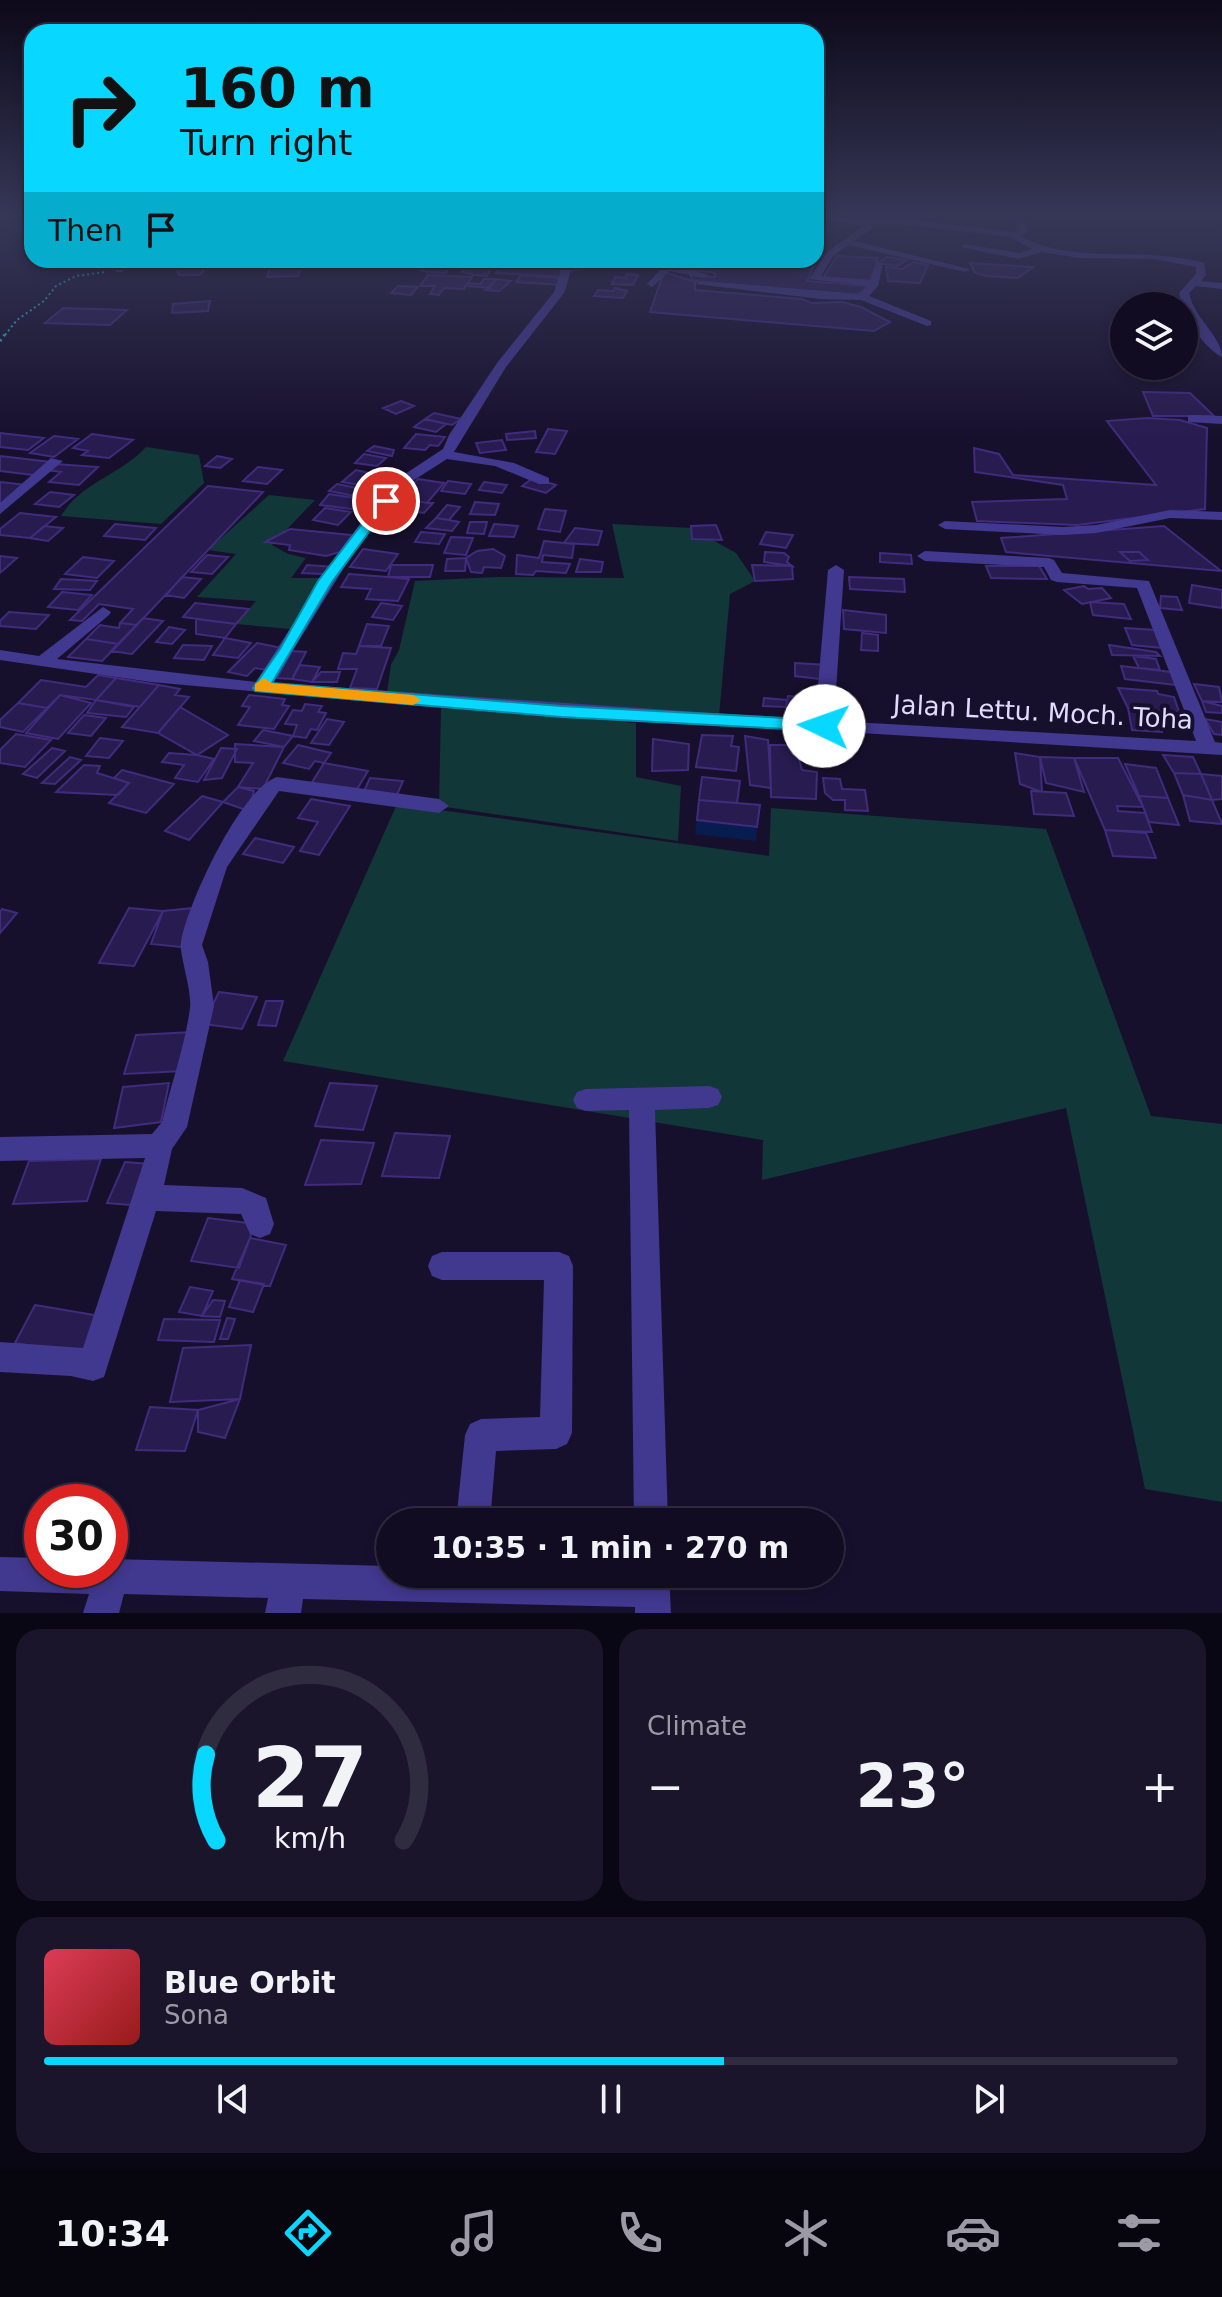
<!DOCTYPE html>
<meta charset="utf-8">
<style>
body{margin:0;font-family:"DejaVu Sans",sans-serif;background:#1a152a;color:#f1f3f6;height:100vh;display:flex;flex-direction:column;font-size:30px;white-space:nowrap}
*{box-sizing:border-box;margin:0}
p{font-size:26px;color:#9c9ba5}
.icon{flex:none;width:44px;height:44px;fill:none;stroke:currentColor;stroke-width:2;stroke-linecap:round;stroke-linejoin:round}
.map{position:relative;height:1613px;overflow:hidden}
.drawer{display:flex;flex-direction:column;gap:16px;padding:16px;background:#090713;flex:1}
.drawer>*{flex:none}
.hud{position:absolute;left:24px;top:24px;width:800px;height:244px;border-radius:24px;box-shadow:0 4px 12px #0003,0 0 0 2px #302c40;background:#08d8ff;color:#111;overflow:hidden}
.tools{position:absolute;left:1110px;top:292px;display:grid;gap:16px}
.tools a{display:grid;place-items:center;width:88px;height:88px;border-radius:50%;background:#110c22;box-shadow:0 4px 12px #0003,0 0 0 2px #302c40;font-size:40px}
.speed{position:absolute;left:24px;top:1484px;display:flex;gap:16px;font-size:40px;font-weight:700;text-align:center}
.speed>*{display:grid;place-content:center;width:104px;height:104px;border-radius:50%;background:#110c22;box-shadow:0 4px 12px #0003,0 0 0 2px #302c40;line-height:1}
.speed .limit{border:12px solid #d22;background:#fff;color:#111}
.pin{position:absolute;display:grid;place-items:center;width:68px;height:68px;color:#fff;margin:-34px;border:4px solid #fff;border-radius:50%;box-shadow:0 2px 8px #0007}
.me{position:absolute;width:88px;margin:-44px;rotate:273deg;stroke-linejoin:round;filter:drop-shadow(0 0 6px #0008)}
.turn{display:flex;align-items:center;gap:28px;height:168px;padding:0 24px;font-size:36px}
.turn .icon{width:104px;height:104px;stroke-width:2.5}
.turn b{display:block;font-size:56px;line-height:68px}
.then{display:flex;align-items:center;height:76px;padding:0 24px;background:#0003;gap:16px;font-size:30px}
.big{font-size:60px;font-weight:600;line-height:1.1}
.drawer .widget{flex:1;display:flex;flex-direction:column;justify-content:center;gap:12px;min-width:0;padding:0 28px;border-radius:24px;background:#1a152a}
.drawer .dial{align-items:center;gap:0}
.dial svg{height:208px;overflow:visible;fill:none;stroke:#302c40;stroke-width:7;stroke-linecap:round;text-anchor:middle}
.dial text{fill:#f1f3f6;stroke:none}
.song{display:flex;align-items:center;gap:24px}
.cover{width:96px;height:96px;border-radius:12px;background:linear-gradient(135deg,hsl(350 70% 55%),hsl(0 70% 35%))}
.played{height:8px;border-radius:4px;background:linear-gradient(90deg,#08d8ff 60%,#302c40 60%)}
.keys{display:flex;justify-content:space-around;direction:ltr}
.heat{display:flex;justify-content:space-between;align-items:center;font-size:44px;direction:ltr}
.drawer .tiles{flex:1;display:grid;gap:16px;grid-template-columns:1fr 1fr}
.widget:last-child{grid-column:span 2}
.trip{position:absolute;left:376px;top:1508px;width:468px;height:80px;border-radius:40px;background:#110c22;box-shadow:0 4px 12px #0003,0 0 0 2px #302c40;font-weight:600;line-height:80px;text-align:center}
.dock{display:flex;height:128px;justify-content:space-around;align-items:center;background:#07050e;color:#9c9ba5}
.dock .icon{width:56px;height:56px}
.dock .current{color:#08d8ff}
.dock b{font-size:36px;color:#f1f3f6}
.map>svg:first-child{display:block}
.green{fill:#123738}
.water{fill:#081d4f}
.building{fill:#281b50;stroke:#402b7d;stroke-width:2}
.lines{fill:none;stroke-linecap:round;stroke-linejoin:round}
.path-far1{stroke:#29c6c6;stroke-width:2;stroke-dasharray:2 3;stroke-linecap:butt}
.path{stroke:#29c6c6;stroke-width:3;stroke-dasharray:2 4;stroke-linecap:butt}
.minor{fill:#41388f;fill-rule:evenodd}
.route{fill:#08d8ff;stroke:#058ca6;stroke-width:2}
.slow{fill:#f59e0b}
.labels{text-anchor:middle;stroke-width:8;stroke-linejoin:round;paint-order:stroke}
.street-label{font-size:26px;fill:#e2dcff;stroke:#17102d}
</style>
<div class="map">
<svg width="1222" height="1613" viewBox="0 0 1222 1613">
<rect width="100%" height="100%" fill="#17102d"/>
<path class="green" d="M146 447 199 455 204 483 161 524 61 516C80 483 122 474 146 447Z
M269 495 315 500 272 545 288 554 306 558 291 578H320L290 629 236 624 256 601 197 597 236 554 208 550Z
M612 524 691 528 736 553 755 581 730 594 719 716 387 692 391 665 399 650 415 581 496 577 624 578Z
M441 708 636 723V777L681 786 678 841 439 806Z
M397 804 769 856 771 808 1046 829 1151 1116 1222 1124V1502L1145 1489 1066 1108 762 1180 763 1140 283 1061Z"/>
<path class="water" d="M697 821 757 827 756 841 695 834Z"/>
<path class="building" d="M816 254 823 255 815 263 807 281 868 286 857 295 693 281 690 275 715 277V273L685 269 657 260H816Z
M837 256 878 258 870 281 823 278Z
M886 257 907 260 897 266 878 263Z
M913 262 928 265 920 283 888 281 886 267 902 269Z
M970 263 1033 267 1018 278 987 276 975 273Z
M419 266 449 267 446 273 428 272 420 270Z
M301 267 298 276 267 277 270 268Z
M466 267 491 268 487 276 474 275 462 272Z
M500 268 559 269 567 272 564 277 496 273Z
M177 269H205L200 275H179Z
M664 272 695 282V290L802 299 811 303 842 302 861 307 890 322 874 331 650 312Z
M627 274 638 275 633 285 612 284 615 277 625 278Z
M428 275 472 277 464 289 444 288 439 295 430 294 435 286H420Z
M521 275 558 278 561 285 516 282Z
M484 279H496L490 288 465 286 468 283 480 284Z
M496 279 511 281 499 291 485 290Z
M398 286 418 287 411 295 391 293Z
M615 288 627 291 623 298 594 296 598 290 613 291Z
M210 301 208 311 172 313 173 304Z
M63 308 127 310 110 325 45 323Z
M1143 392 1190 393 1214 416H1153Z
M401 401 414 406 396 414 383 408Z
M434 413 461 419 452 425 425 419Z
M1147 418 1180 420 1207 428 1205 509 1077 525 977 521 972 502 1067 499 1063 485 975 472 974 448 999 454 1013 475 1156 485 1107 421Z
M425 419 446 424 436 432 414 427Z
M548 429 567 431 555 454 536 452Z
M535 431 536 438 507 440 506 434Z
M0 433 44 438 28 450 0 447Z
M92 434 133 440 109 458 82 455 88 451 73 448Z
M416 434 445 437 438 446 430 445 425 450 404 448Z
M54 436 78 439 54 457 30 453Z
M502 440 506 450 480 453 476 443Z
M374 446 394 450 392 456 367 451Z
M364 454 386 458 377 466 355 463Z
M0 456 51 462 33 475 0 471Z
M217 456 232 459 220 468 205 466Z
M55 464 98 467 79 485 49 482 61 472 47 470Z
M258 467 282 470 267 484 243 481Z
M356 470 373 474 359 485 342 482Z
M378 473 399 475 390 485 369 483Z
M533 478 556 485 546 493 522 486Z
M418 479 444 483 427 503 407 499 413 493 406 491Z
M448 481 471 484 465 494 441 491Z
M484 482 507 485 502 493 479 490Z
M0 483 1 482 26 485 0 505Z
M337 484 378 492 370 499 329 491Z
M208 486 263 492 137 625 120 623 133 609 99 604 82 621 70 620Z
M50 492 74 495 59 507 35 504Z
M329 494 368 500 359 510 320 505Z
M407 499 427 503H433L424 513 399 509Z
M475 502 499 504 495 515 470 514Z
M447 505 460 507 449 520 436 518Z
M325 508 351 512 338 525 313 520Z
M545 509 566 511 560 532 538 529Z
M20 513 56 517 30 538 0 535V529Z
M436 518 449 520 459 522 452 531 426 528Z
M470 522H487L484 534 467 533Z
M115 524 156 528 145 540 104 536Z
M494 524 518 526 514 537 489 536Z
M716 525 722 540 692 539 691 526Z
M44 526 63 528 48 541 30 538Z
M1164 526 1221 571 1006 552 1001 538Z
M575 528 602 531 598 545 564 543Z
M290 529 352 535 340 552 326 556 289 550 290 545 265 542Z
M421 532 445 534 439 544 415 542Z
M766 532 793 535 786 548 760 544Z
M451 537 473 538 466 555 444 553Z
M544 541 574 544 572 558 543 555 542 562 570 564 566 573 536 571 533 575 516 574 517 555 539 558Z
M363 549 398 554 386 571 350 567Z
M493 549 505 556 501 568 484 567 482 573 471 572 466 558 477 551Z
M765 552 784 553 789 557 787 562 792 566 764 562Z
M1120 552H1139L1148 560 1130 561Z
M880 553 911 555 912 564 880 562Z
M207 555 228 557 212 574 191 572Z
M0 556 17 558 0 573Z
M83 557 114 561 97 578 65 574Z
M466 558 465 571H445L447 559Z
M580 559 603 562 601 572H576Z
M307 565 335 567 323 574 302 573Z
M391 565H433L430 577H388Z
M752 565 792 566 793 579 755 581Z
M986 566H1039L1047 579 991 578Z
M349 574 388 577 409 579 398 601 366 599 371 589 341 587Z
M182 577 201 579 184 598 166 595Z
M849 577 904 579 905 592 850 589Z
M61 579 97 581 90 590 54 589Z
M1192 585 1222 590V608L1189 603Z
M1084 586 1088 589 1102 588 1111 598 1082 604 1064 590Z
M62 592 92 595 78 610 48 607Z
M1161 596 1177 597 1182 610 1160 608Z
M1090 602 1124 604 1131 619 1093 615Z
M195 603 249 609 236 624 183 617Z
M381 603 402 606 393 620 372 617Z
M843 610 886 615V633L844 629Z
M9 612 49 615 36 629 0 626V621Z
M143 618 163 621 132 654 111 651Z
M196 619 236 624 225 638 196 634Z
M120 623 137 625 119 644 86 639 100 625 119 628Z
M367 624 389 626 381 646H359Z
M169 627 185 630 172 644 156 642Z
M1125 628 1156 630 1163 648 1132 645Z
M862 633 878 635V651L861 650Z
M225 638 251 643 238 658 213 655Z
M86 639 119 644 102 661 68 657Z
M257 643 287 649 267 670 255 668 247 676 228 672Z
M183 645 212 646 204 660 174 658Z
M1109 645 1156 652 1160 656 1112 655Z
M359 646 391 648 377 689 350 688 357 669H338L343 653 356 654Z
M292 651 306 652 292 679 277 678Z
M1133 656 1156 659 1160 670 1139 668Z
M795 663 828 665 827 680 795 676Z
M300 665 320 667 312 682 292 679Z
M1121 666 1171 672 1176 685 1125 679Z
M321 672H340L337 682H312Z
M98 675 116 678 96 700 60 695 47 708 18 703 41 680 86 687Z
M116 678 159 685 140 707 96 700Z
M1194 684 1219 687 1222 702 1202 701Z
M159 685 180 689 175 695 189 697 158 733 122 727Z
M1118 688 1157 691 1158 694 1174 697 1179 712 1128 708Z
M60 695 91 703 58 739 26 733Z
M249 695 285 699 282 705 289 706 274 729 238 725 250 707 242 706Z
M788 696 813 698 812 709 786 707Z
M764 698 787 700 786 707 763 706Z
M96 700 134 707 126 717 87 713Z
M1202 701 1222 706V713L1206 712Z
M18 703 47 708 23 732 0 727V720Z
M305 704 322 706 318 712 326 713 317 730 311 729 306 738 293 736 297 725 285 724 293 710 302 711Z
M180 707 228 735 197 755 158 733Z
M1128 708 1153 711 1162 732 1132 730Z
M84 715 106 718 91 736 68 733Z
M327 719 344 722 329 745 311 743Z
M1205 719 1222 722V735L1214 734Z
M263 730 293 736 284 747 254 741Z
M16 734 51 740 25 767 0 763V750Z
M702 735 733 736 731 746 739 747 736 771 696 767Z
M745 736 768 740 771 788 750 785Z
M100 738 123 741 109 758 86 756Z
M653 739 689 744 688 770 652 771Z
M235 744 284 747 263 789 238 787 253 763 235 762Z
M298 745 331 753 324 763 315 761 309 769 283 763Z
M770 745H795L802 770 817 772 816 799 771 797Z
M52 748 65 751 37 778 23 774Z
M221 748 237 749 222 778 204 780Z
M169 753 197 755 214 759 198 782 175 778 184 765 162 762Z
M1015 753 1040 757 1042 792 1020 784Z
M1163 755 1193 757 1201 774 1174 773Z
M70 757 81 760 55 784 42 783Z
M1040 757 1074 758 1084 792 1046 783Z
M1074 758H1118L1143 807 1117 806 1118 811 1145 813 1152 832 1105 830Z
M324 763 368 771 356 791 311 784Z
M1125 764 1156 768 1168 798 1139 796Z
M84 765 100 766 97 773 129 783 118 795 56 792Z
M122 770 174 784 146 813 109 803 129 783 114 778Z
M1174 773 1201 774 1212 800 1183 795Z
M1201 774 1222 776V799L1212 800Z
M702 777 740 781 737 803 699 800Z
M370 778 403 781 396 797 363 793Z
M823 778 840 779 842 789 865 790 868 811 845 810V800H833L825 793Z
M238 787 254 791 249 811 223 802Z
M1031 791 1066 793 1074 816 1034 814Z
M1183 795 1212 800 1222 824 1190 821Z
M202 796 223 802 189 840 165 831Z
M1139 796 1168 798 1179 825 1149 822Z
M311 799 350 806 319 855 300 851 318 822 298 818Z
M699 800 760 805 757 827 697 820Z
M1105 830 1146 833 1156 858 1113 856Z
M255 838 294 847 283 863 243 854Z
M129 908 163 911 134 966 99 963Z
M194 908 181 947 151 944 163 911Z
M2 909 17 913 0 933V912Z
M219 992 257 997 242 1029 203 1024Z
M266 1001H283L276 1026 258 1025Z
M192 1032 183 1071 124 1074 136 1035Z
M169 1083 161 1122 114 1128 123 1087Z
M330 1083 377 1086 363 1130 315 1126Z
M395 1133 450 1136 439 1178 382 1176Z
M321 1140 374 1143 361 1184 305 1185Z
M101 1159 87 1201 13 1204 29 1161Z
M125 1162 149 1164 131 1205 107 1203Z
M208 1218 255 1224 239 1268 191 1261Z
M250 1238 286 1245 270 1286 232 1279Z
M240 1280 264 1284 253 1312 229 1307Z
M190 1287 213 1291 202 1316 179 1312Z
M213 1300 225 1301 220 1317 202 1316Z
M35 1305 100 1316 81 1355 15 1343Z
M227 1318 235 1319 228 1339H220Z
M164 1319 220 1320 214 1342 158 1340Z
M251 1345 240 1399 170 1402 183 1348Z
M240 1399 225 1438 198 1432V1410Z
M150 1407 198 1410 185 1451 136 1450Z"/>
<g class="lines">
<path class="path-far1" d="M5 335 17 320 44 301 56 286 76 276 105 272"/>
<path class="path" d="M0 341 6 333"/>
<path class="minor" d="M816 215 858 219 899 218 1012 232 1019 231 1014 215H1022L1028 232 1020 236C1075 266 1142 245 1204 263L1206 275 1201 281 1222 283V289L1196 286 1189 293C1194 318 1222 337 1222 357 1201 346 1183 314 1179 293L1196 274V267L1154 259 1080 258 1042 252 1019 259 960 247 965 244 1019 253 1032 249 1010 237 899 224H871L872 229 854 241 970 269 965 272 848 245 834 255 821 276 870 280 877 263H883L878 286 869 296 931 321V325L927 326 861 300 821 299 696 284 701 281 859 294 868 286 809 279 828 251 864 226 816 218Z
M121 260H131L122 272H116Z
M245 260H255L254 263 355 260 339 266 252 269 245 267Z
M564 260H574L572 265 657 260 709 275 704 278 670 271 652 287 647 284 662 268 653 265 571 271 564 293 506 367 454 452 514 463 549 478V484H539L495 466 447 459 411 482 384 511 350 558 273 683 815 720 828 570 836 565 844 570 834 721 1196 741 1137 588 1057 582 1051 580 1044 567 925 561 917 556 925 551 1049 558 1054 560 1062 573 1149 581 1215 742 1222 743V755L404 705 151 682 0 660V650L39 656 103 607 111 612 109 615 57 659 256 682 335 558 374 505 402 476 443 449 449 435 497 363 554 292Z
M1192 415 1222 416V424L1188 422V416Z
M51 458 63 461 0 514V503Z
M1170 510 1222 512V520L1170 518 1096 533 1063 535 945 529 938 525 945 521 1063 527 1096 525Z
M277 777 439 799 449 806 439 813 279 791 227 867 202 945 208 962 214 1006 187 1127 172 1149 164 1185 242 1188 266 1198 274 1224 270 1234 260 1238 250 1234 241 1214 156 1211 104 1377 93 1381 71 1376 0 1372V1342L83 1348 145 1158 0 1161V1137L152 1134 162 1122C171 1084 185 1046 190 1008 192 989 179 955 181 942 187 905 241 788 277 777Z
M709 1086 718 1089 722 1097 718 1105 709 1108 655 1110 668 1522H634L629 1110 586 1111 577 1108 573 1100 577 1092 586 1089Z
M442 1252H559L569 1256 573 1266 572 1433 567 1444 556 1449 496 1451 490 1522H456L465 1435 470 1424 481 1419 540 1417 544 1280H442L432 1276 428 1266 432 1256Z
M0 1557 42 1558V1570H110V1559L390 1566V1574H669L671 1613H635V1607L303 1599 301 1613H265L268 1598 124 1594 119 1613H83L89 1594 0 1591Z"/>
</g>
<linearGradient id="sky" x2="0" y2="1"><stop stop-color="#0d0919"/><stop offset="0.49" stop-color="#363757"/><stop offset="1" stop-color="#363757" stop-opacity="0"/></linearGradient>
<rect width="1222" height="440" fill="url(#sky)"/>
<path class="route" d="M381 499 392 501 332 582 272 683 561 706 824 720 832 726 824 731 561 717 255 691 253 688 280 649 318 581Z"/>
<path class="slow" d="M264 678 272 683 413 695 421 700 413 705 255 691V684Z"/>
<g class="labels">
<g class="street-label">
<text transform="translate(1043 712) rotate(3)" y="9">Jalan Lettu. Moch. Toha</text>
</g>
</g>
</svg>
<div class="tools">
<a><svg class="icon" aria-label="layers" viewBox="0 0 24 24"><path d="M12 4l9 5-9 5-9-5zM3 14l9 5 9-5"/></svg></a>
</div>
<div class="speed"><div class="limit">30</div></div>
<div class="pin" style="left:386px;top:501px;background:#d93025"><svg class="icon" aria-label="arrive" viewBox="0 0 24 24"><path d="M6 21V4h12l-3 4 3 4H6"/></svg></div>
<svg class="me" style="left:824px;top:726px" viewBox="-20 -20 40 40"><circle r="19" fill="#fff"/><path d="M0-13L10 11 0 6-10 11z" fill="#08d8ff"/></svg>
<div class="trip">10:35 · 1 min · 270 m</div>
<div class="hud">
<div class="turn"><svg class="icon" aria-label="right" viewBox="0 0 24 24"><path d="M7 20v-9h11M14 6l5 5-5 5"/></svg><div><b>160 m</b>Turn right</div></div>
<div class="then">Then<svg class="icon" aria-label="arrive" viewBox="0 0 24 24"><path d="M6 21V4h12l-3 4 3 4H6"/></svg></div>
</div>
</div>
<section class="drawer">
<div class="tiles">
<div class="widget dial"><svg viewBox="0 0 100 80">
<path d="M14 69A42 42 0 1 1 86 69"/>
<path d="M14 69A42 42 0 0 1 10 36" stroke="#08d8ff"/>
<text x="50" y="56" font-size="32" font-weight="700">27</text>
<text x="50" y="72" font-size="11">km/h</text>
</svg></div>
<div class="widget"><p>Climate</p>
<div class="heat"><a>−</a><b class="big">23°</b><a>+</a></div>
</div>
<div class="widget">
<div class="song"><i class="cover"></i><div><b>Blue Orbit</b><p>Sona</p></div></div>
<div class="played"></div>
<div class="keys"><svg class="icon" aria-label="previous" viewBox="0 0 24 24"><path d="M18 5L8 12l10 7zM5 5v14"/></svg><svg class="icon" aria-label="pause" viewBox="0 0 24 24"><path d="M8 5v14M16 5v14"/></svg><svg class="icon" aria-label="next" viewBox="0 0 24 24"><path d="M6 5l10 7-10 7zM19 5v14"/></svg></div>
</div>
</div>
</section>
<nav class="dock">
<b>10:34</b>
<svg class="icon current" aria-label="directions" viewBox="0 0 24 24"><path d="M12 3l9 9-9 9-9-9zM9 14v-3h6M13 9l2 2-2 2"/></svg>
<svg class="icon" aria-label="music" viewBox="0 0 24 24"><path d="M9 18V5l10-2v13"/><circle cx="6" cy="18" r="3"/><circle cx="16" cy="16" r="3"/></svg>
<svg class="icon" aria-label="phone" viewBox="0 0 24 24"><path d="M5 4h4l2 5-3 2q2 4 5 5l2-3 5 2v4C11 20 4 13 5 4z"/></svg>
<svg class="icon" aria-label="climate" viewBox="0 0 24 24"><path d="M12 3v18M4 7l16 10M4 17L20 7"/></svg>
<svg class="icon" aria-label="car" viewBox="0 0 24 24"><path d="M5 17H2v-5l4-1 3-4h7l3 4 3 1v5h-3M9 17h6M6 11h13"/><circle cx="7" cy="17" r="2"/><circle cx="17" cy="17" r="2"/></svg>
<svg class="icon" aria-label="filters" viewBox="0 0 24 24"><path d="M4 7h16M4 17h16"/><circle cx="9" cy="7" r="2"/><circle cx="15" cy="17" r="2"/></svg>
</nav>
